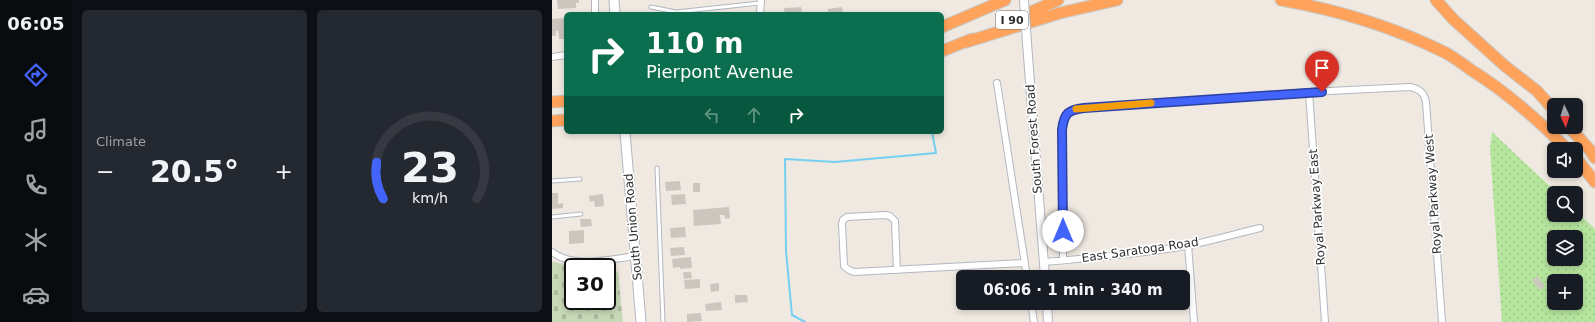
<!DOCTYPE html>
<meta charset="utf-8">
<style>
body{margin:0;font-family:"DejaVu Sans",sans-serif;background:#242831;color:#f1f3f6;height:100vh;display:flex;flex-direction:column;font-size:15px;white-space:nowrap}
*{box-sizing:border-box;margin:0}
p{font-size:13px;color:#9ea1a6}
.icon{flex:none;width:22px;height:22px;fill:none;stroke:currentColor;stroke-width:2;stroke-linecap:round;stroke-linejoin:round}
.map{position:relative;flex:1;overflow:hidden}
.sheet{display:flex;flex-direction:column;gap:10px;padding:10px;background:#0d0f14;width:480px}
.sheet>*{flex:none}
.hud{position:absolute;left:12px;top:12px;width:380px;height:122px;border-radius:6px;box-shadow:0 2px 6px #0003;background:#0b6e4f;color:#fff;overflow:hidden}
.needle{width:26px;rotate:176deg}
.buttons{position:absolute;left:995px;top:98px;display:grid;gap:8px}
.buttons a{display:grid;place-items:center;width:36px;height:36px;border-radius:6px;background:#171b24;box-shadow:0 2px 6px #0003;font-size:20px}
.speed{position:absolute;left:12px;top:258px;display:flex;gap:8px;font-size:20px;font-weight:700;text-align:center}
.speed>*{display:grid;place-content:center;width:52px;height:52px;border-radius:50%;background:#171b24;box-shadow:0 2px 6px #0003;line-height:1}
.speed .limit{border:2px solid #111;border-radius:6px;background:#fff;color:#111}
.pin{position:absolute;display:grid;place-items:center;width:34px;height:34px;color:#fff;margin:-41px -17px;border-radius:50% 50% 50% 0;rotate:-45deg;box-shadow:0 0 4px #0007}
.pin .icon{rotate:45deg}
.me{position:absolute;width:44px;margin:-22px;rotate:0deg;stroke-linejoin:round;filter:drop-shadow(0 0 3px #0008)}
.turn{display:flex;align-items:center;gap:14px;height:84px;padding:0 16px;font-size:18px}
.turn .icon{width:52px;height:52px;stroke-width:2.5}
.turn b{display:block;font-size:28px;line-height:34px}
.lanes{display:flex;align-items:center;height:38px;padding:0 16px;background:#0003;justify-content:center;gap:20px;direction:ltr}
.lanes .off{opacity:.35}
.big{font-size:30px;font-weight:700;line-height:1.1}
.sheet .card{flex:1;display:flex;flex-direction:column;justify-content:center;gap:6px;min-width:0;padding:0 14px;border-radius:6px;background:#242831}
.sheet .dial{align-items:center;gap:0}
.dial svg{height:104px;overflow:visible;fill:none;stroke:#363941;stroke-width:7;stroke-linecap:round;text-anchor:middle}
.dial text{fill:#f1f3f6;stroke:none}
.heat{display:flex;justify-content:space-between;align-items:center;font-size:22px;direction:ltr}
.sheet .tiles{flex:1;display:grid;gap:10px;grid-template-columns:repeat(2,1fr)}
.trip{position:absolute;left:404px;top:270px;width:234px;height:40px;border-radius:6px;background:#171b24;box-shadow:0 2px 6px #0003;font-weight:700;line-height:40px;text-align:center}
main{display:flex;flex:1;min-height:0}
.menu{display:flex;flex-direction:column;width:72px;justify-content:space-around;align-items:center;background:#090b0e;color:#9ea1a6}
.menu .icon{width:28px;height:28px}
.menu .selected{color:#4264fb}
.menu b{font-size:18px;color:#f1f3f6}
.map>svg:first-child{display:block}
.green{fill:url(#green-dots);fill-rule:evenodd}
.cemetery{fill:url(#cemetery-stones)}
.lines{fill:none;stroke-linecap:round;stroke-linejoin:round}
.stream{stroke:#75cff0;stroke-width:2}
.building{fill:#cbc7bf}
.service-casing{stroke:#b4b7c1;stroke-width:5}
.minor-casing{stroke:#b4b7c1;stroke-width:8}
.tertiary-casing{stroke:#b4b7c1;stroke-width:10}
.secondary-casing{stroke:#b4b7c1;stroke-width:11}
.motorway-casing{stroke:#c9c9c9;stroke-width:13}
.service{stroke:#fff;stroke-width:3}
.minor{stroke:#fff;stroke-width:6}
.tertiary{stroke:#fff;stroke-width:8}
.secondary{stroke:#fff;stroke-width:9}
.motorway{stroke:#ffa35c;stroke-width:11}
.tertiary-bridge-casing{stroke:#b4b7c1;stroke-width:10;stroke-linecap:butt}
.tertiary-bridge{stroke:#fff;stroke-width:8}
.route-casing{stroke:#2b41a3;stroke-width:10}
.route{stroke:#4264fb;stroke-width:7}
.slow{stroke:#f59e0b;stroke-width:7}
.labels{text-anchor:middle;stroke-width:3.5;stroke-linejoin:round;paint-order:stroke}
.shield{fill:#fff;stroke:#6d6d6d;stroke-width:1}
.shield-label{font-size:11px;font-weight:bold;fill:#2e2e2e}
.street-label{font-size:12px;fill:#2e2e2e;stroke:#fff}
</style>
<main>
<nav class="menu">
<b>06:05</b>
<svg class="icon selected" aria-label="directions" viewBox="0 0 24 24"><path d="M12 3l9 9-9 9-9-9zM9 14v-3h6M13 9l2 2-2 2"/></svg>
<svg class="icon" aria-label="music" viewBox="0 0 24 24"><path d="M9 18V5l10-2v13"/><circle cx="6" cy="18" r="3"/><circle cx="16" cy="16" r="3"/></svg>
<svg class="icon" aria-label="phone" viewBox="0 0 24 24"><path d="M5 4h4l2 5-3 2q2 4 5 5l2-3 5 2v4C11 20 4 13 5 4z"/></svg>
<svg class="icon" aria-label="climate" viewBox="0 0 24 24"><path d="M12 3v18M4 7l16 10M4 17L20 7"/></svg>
<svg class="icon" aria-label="car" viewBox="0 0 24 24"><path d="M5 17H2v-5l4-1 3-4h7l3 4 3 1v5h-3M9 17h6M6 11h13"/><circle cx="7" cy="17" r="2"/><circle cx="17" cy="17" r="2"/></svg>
</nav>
<section class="sheet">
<div class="tiles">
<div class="card"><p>Climate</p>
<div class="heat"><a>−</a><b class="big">20.5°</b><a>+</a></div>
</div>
<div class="card dial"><svg viewBox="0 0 100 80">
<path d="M14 69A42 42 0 1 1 86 69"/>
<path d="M14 69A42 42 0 0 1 9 41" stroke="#4264fb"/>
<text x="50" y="56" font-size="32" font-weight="700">23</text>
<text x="50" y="72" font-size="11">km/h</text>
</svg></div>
</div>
</section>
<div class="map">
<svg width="1043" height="322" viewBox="0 0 1043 322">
<defs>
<pattern id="green-dots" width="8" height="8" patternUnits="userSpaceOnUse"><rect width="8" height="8" fill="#b6e59e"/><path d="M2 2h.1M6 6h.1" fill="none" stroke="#9dc588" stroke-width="1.8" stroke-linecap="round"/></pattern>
<pattern id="cemetery-stones" width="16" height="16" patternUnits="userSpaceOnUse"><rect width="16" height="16" fill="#c8d9b8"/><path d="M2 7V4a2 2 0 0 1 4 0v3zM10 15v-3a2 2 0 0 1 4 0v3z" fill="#acbb9e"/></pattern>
</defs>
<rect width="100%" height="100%" fill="#efe9e1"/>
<path class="green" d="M940 132 1005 193H1002V215H1024V211L1043 229V322H950L938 149ZM1002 237H1024V259H1002ZM1002 281H1024V303H1002Z"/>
<path class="cemetery" d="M0 262 32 267H21V301H55V270L66 272 71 322H0Z"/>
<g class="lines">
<path class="stream" d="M253 322 240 315 234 251 233 159 283 162 384 153 380 132"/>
</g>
<path class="building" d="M5 0H27V3H24V8L6 9Z
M249 7 250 14H233L232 8Z
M290 7 291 14H276V9Z
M14 18V36H12V39H7L6 31H4V36H0V19Z
M128 181 129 190 114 191 113 182Z
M141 183H148V192H141Z
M0 193H6V204L11 203V208L0 209Z
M51 194 52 206 43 207 42 201 38 202 37 196Z
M133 194 134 204 120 205 119 195Z
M177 207 178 218 173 219 172 215H168L169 224 142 226 141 210Z
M28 219H39L40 226 29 227Z
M133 227 134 237 119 238 118 228Z
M32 230V243L17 244V231Z
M132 247 133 255 119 256 118 248Z
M139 257 140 268 128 269V267L121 268 120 259Z
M131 272H139L140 278 132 279Z
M985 276 993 286 988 290 980 280Z
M148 279V288L133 289 132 280Z
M167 283V291L159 292 158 284Z
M183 295H195L196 302 183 303Z
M169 302 170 310 154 311 153 304Z
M149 313 150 321 135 322V314Z"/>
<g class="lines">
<g class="service-casing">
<path id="service" d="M99 7 124 12 208 3
M105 168 111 322
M0 181 28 179
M0 217 29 214"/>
</g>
<g class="minor-casing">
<path id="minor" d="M43 0V14
M208 14 209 0
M0 57 14 55
M445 83 475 277
M757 92 773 322
M636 245 642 322
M0 252C22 269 58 259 84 256
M511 260 510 129C511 119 513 114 522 109L757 92 858 87C867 89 872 92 874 102L890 322
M492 262C539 258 587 254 634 246 659 241 683 234 708 228
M345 270 343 221 338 216 333 215 295 217 291 220 290 224 292 266 297 270 302 272 473 263
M479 303 482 322"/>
</g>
<g class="tertiary-casing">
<path id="tertiary" d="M475 43 493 277
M495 303 496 322"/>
</g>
<g class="secondary-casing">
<path id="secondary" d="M62 0 63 14
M73 132 89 322"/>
</g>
<g class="motorway-casing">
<path id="motorway" d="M729 0C786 10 842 27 894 53 903 58 911 64 919 70 955 92 986 120 1015 149
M884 0 901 19 953 66 985 91 1002 110
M452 24 506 0
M390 27 453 0
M414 42 508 13 565 0
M390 51 420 39
M0 102 14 101
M0 121 14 120
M1017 127 1038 150 1043 158
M1024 158 1043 182"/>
</g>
<use href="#service" class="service"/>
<use href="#minor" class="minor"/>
<use href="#tertiary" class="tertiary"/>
<use href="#secondary" class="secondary"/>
<use href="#motorway" class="motorway"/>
<g class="tertiary-bridge-casing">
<path id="tertiary-bridge" d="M472 0 475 43"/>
</g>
<use href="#tertiary-bridge" class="tertiary-bridge"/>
</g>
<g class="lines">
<g class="route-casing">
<path id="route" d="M511 231 510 130C512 113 516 110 532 108L770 92"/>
</g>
<use href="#route" class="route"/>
<path class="slow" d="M524 109 599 103"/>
</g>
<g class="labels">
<rect class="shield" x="444" y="11" width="32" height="18" rx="3"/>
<g class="shield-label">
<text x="460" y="24">I 90</text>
</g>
<g class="street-label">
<text transform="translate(482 139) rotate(-94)" y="4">South Forest Road</text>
<text transform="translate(881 194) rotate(-94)" y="4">Royal Parkway West</text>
<text transform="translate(765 207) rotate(-94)" y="4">Royal Parkway East</text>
<text transform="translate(81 227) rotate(-95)" y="4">South Union Road</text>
<text transform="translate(588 250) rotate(-8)" y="4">East Saratoga Road</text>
</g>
</g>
</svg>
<div class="buttons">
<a><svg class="needle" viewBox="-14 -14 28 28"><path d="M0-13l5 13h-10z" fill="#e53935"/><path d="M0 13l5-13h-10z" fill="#9ea1a6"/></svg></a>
<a><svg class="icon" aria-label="sound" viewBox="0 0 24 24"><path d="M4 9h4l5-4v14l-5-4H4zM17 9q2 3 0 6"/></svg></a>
<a><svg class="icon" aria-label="search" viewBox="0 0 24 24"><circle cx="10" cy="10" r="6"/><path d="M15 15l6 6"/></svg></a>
<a><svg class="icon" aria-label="layers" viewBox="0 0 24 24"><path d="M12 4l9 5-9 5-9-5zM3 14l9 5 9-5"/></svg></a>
<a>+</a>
</div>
<div class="speed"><div class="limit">30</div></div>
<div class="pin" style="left:770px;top:92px;background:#d93025"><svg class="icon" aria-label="arrive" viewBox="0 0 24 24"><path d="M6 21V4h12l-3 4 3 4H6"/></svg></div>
<svg class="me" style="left:511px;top:231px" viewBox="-20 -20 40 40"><circle r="19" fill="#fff"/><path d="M0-13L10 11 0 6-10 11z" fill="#4264fb"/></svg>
<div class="trip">06:06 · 1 min · 340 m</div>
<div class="hud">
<div class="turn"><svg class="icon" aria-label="right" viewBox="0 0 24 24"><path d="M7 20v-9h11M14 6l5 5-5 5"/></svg><div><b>110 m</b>Pierpont Avenue</div></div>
<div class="lanes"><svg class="icon off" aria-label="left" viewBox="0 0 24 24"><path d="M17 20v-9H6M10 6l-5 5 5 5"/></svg><svg class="icon off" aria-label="ahead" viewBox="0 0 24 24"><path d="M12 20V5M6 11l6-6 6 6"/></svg><svg class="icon" aria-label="right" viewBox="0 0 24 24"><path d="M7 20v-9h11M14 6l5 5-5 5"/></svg></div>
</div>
</div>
</main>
